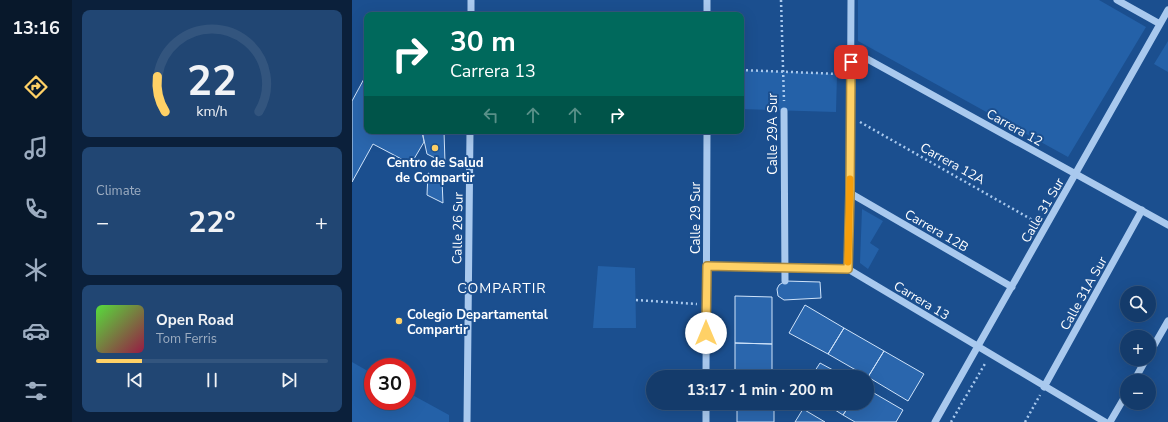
<!DOCTYPE html>
<meta charset="utf-8">
<style>
body{margin:0;font-family:"Nunito Sans",sans-serif;background:#214673;color:#f1f3f6;height:100vh;display:flex;flex-direction:column;font-size:15px;white-space:nowrap}
*{box-sizing:border-box;margin:0}
p{font-size:13px;color:#9dadc1}
.icon{flex:none;width:22px;height:22px;fill:none;stroke:currentColor;stroke-width:2;stroke-linecap:round;stroke-linejoin:round}
.map{position:relative;flex:1;overflow:hidden}
.details{display:flex;flex-direction:column;gap:10px;padding:10px;background:#0b203b;width:280px}
.details>*{flex:none}
.guide{position:absolute;left:12px;top:12px;width:380px;height:122px;border-radius:8px;box-shadow:0 4px 16px #0002,0 0 0 1px #33557e;background:#00695c;color:#fff;overflow:hidden}
.tools{position:absolute;left:768px;top:286px;display:grid;gap:8px}
.tools a{display:grid;place-items:center;width:36px;height:36px;border-radius:50%;background:#143b6b;box-shadow:0 4px 16px #0002,0 0 0 1px #33557e;font-size:20px}
.speed{position:absolute;left:12px;top:358px;display:flex;gap:8px;font-size:20px;font-weight:700;text-align:center}
.speed>*{display:grid;place-content:center;width:52px;height:52px;border-radius:50%;background:#143b6b;box-shadow:0 4px 16px #0002,0 0 0 1px #33557e;line-height:1}
.speed .limit{border:6px solid #d22;background:#fff;color:#111}
.pin{position:absolute;display:grid;place-items:center;width:34px;height:34px;color:#fff;margin:-17px;border-radius:8px;box-shadow:0 2px 6px #0006}
.me{position:absolute;width:44px;margin:-22px;rotate:0deg;stroke-linejoin:round;filter:drop-shadow(0 0 3px #0008)}
.turn{display:flex;align-items:center;gap:14px;height:84px;padding:0 20px;font-size:18px}
.turn .icon{width:52px;height:52px;stroke-width:2.5}
.turn b{display:block;font-size:28px;line-height:34px}
.lanes{display:flex;align-items:center;height:38px;padding:0 20px;background:#0003;justify-content:center;gap:20px;direction:ltr}
.lanes .off{opacity:.35}
.big{font-size:30px;font-weight:700;line-height:1.1}
.details .card{flex:1;display:flex;flex-direction:column;justify-content:center;gap:6px;min-width:0;padding:0 14px;border-radius:8px;background:#214673}
.details .dial{align-items:center;gap:0}
.dial svg{height:104px;overflow:visible;fill:none;stroke:#33557e;stroke-width:7;stroke-linecap:round;text-anchor:middle}
.dial text{fill:#f1f3f6;stroke:none}
.song{display:flex;align-items:center;gap:12px}
.cover{width:48px;height:48px;border-radius:6px;background:linear-gradient(135deg,hsl(110 70% 55%),hsl(340 70% 35%))}
.played{height:4px;border-radius:2px;background:linear-gradient(90deg,#ffd166 20%,#33557e 20%)}
.keys{display:flex;justify-content:space-around;direction:ltr}
.heat{display:flex;justify-content:space-between;align-items:center;font-size:22px;direction:ltr}
.trip{position:absolute;left:294px;top:370px;width:228px;height:40px;border-radius:20px;background:#143b6b;box-shadow:0 4px 16px #0002,0 0 0 1px #33557e;font-weight:700;line-height:40px;text-align:center}
main{display:flex;flex:1;min-height:0}
.menu{display:flex;flex-direction:column;width:72px;justify-content:space-around;align-items:center;background:#08182b;color:#9dadc1}
.menu .icon{width:28px;height:28px}
.menu .active{color:#ffd166}
.menu b{font-size:18px;color:#f1f3f6}
.map>svg:first-child{display:block}
.green{fill:#2461a8}
.building{fill:#2a66ad;stroke:#cfe3fa}
.lines{fill:none;stroke-linecap:round;stroke-linejoin:round}
.path{stroke:#a9c9ee;stroke-width:2.5;stroke-dasharray:2 3;stroke-linecap:butt}
.minor{stroke:#a9c9ee;stroke-width:7}
.route-casing{stroke:#a68842;stroke-width:10}
.route{stroke:#ffd166;stroke-width:7}
.slow{stroke:#f59e0b;stroke-width:7}
.poi-dot{fill:#ffd166;stroke:#1b4f8f;stroke-width:1.5}
.labels{text-anchor:middle;stroke-width:4;stroke-linejoin:round;paint-order:stroke}
.street-label{font-size:13px;fill:#fff;stroke:#1b4f8f}
.poi-label{font-size:13px;font-weight:bold;fill:#fff;stroke:#1b4f8f}
.neighbourhood-label{font-size:14px;letter-spacing:1px;fill:#fff;stroke:#1b4f8f}
</style>
<main>
<nav class="menu">
<b>13:16</b>
<svg class="icon active" aria-label="directions" viewBox="0 0 24 24"><path d="M12 3l9 9-9 9-9-9zM9 14v-3h6M13 9l2 2-2 2"/></svg>
<svg class="icon" aria-label="music" viewBox="0 0 24 24"><path d="M9 18V5l10-2v13"/><circle cx="6" cy="18" r="3"/><circle cx="16" cy="16" r="3"/></svg>
<svg class="icon" aria-label="phone" viewBox="0 0 24 24"><path d="M5 4h4l2 5-3 2q2 4 5 5l2-3 5 2v4C11 20 4 13 5 4z"/></svg>
<svg class="icon" aria-label="climate" viewBox="0 0 24 24"><path d="M12 3v18M4 7l16 10M4 17L20 7"/></svg>
<svg class="icon" aria-label="car" viewBox="0 0 24 24"><path d="M5 17H2v-5l4-1 3-4h7l3 4 3 1v5h-3M9 17h6M6 11h13"/><circle cx="7" cy="17" r="2"/><circle cx="17" cy="17" r="2"/></svg>
<svg class="icon" aria-label="filters" viewBox="0 0 24 24"><path d="M4 7h16M4 17h16"/><circle cx="9" cy="7" r="2"/><circle cx="15" cy="17" r="2"/></svg>
</nav>
<section class="details">
<div class="card dial"><svg viewBox="0 0 100 80">
<path d="M14 69A42 42 0 1 1 86 69"/>
<path d="M14 69A42 42 0 0 1 8 42" stroke="#ffd166"/>
<text x="50" y="56" font-size="32" font-weight="700">22</text>
<text x="50" y="72" font-size="11">km/h</text>
</svg></div>
<div class="card"><p>Climate</p>
<div class="heat"><a>−</a><b class="big">22°</b><a>+</a></div>
</div>
<div class="card">
<div class="song"><i class="cover"></i><div><b>Open Road</b><p>Tom Ferris</p></div></div>
<div class="played"></div>
<div class="keys"><svg class="icon" aria-label="previous" viewBox="0 0 24 24"><path d="M18 5L8 12l10 7zM5 5v14"/></svg><svg class="icon" aria-label="pause" viewBox="0 0 24 24"><path d="M8 5v14M16 5v14"/></svg><svg class="icon" aria-label="next" viewBox="0 0 24 24"><path d="M6 5l10 7-10 7zM19 5v14"/></svg></div>
</div>
</section>
<div class="map">
<svg width="816" height="422" viewBox="0 0 816 422">
<rect width="100%" height="100%" fill="#1b4f8f"/>
<path class="green" d="M506 0H747L794 27 716 157 506 41Z
M816 41V72L802 64Z
M389 70 485 74 484 112 389 109Z
M510 209 531 221 518 243 527 249 516 269 508 263Z
M246 266 283 268 284 328H241Z
M0 362 21 374V401H55V392L97 415V422H0Z"/>
<path class="building" d="M13 77 15 78V131H70L72 142 59 164 21 144 0 182V101Z
M70 131H92L93 163 75 154Z
M76 173 90 180 91 203 75 195Z
M433 281 468 282 469 298 432 300 426 296 425 289 427 285Z
M383 296 420 297V344L383 343Z
M453 305 492 328 476 354 437 333Z
M492 328 532 351 516 377 476 354Z
M383 343 420 344V377H383Z
M532 351 572 374 556 401 516 377Z
M468 363 494 377H459Z
M515 389 551 410 544 422H503L491 415 499 403H515Z
M472 403H499L491 415Z
M385 404H422V422H385Z
M451 409 473 422H443Z"/>
<g class="lines">
<path class="path" d="M429 0 432 101
M389 70 488 74
M508 122 684 222
M284 300 345 304
M599 422 634 362
M673 422 688 395"/>
<path class="minor" d="M765 0 808 24
M119 15V0
M355 15V0
M499 50 816 225
M432 111 433 281
M498 193 660 287
M355 266 496 269 753 422
M496 269 498 193 499 0
M797 354 816 321
M354 377 355 131
M782 381 794 359
M692 387 790 210
M115 422 118 131
M354 422V403
M583 422 816 10
M758 422 775 393"/>
</g>
<g class="lines">
<g class="route-casing">
<path id="route" d="M354 333 355 266 496 269 498 193 499 62"/>
</g>
<use href="#route" class="route"/>
<path class="slow" d="M496 262 498 179"/>
</g>
<g class="poi-dot">
<circle cx="83" cy="148" r="4"/>
<circle cx="47" cy="321" r="4"/>
</g>
<g class="labels">
<g class="street-label">
<text transform="translate(663 127) rotate(29)" y="5">Carrera 12</text>
<text transform="translate(420 134) rotate(-90)" y="5">Calle 29A Sur</text>
<text transform="translate(601 163) rotate(29)" y="5">Carrera 12A</text>
<text transform="translate(690 210) rotate(-60)" y="5">Calle 31 Sur</text>
<text transform="translate(343 218) rotate(-90)" y="5">Calle 29 Sur</text>
<text transform="translate(105 228) rotate(-89)" y="5">Calle 26 Sur</text>
<text transform="translate(585 230) rotate(30)" y="5">Carrera 12B</text>
<text transform="translate(731 293) rotate(-61)" y="5">Calle 31A Sur</text>
<text transform="translate(570 300) rotate(31)" y="5">Carrera 13</text>
</g>
<g class="poi-label">
<text x="83" y="167">Centro de Salud<tspan x="83" dy="15">de Compartir</tspan></text>
<text x="55" y="319" text-anchor="start">Colegio Departamental<tspan x="55" dy="15">Compartir</tspan></text>
</g>
<g class="neighbourhood-label">
<text x="150" y="293">COMPARTIR</text>
</g>
</g>
</svg>
<div class="tools">
<a><svg class="icon" aria-label="search" viewBox="0 0 24 24"><circle cx="10" cy="10" r="6"/><path d="M15 15l6 6"/></svg></a>
<a>+</a>
<a>−</a>
</div>
<div class="speed"><div class="limit">30</div></div>
<div class="pin" style="left:499px;top:62px;background:#d93025"><svg class="icon" aria-label="arrive" viewBox="0 0 24 24"><path d="M6 21V4h12l-3 4 3 4H6"/></svg></div>
<svg class="me" style="left:354px;top:333px" viewBox="-20 -20 40 40"><circle r="19" fill="#fff"/><path d="M0-13L10 11 0 6-10 11z" fill="#ffd166"/></svg>
<div class="trip">13:17 · 1 min · 200 m</div>
<div class="guide">
<div class="turn"><svg class="icon" aria-label="right" viewBox="0 0 24 24"><path d="M7 20v-9h11M14 6l5 5-5 5"/></svg><div><b>30 m</b>Carrera 13</div></div>
<div class="lanes"><svg class="icon off" aria-label="left" viewBox="0 0 24 24"><path d="M17 20v-9H6M10 6l-5 5 5 5"/></svg><svg class="icon off" aria-label="ahead" viewBox="0 0 24 24"><path d="M12 20V5M6 11l6-6 6 6"/></svg><svg class="icon off" aria-label="ahead" viewBox="0 0 24 24"><path d="M12 20V5M6 11l6-6 6 6"/></svg><svg class="icon" aria-label="right" viewBox="0 0 24 24"><path d="M7 20v-9h11M14 6l5 5-5 5"/></svg></div>
</div>
</div>
</main>
